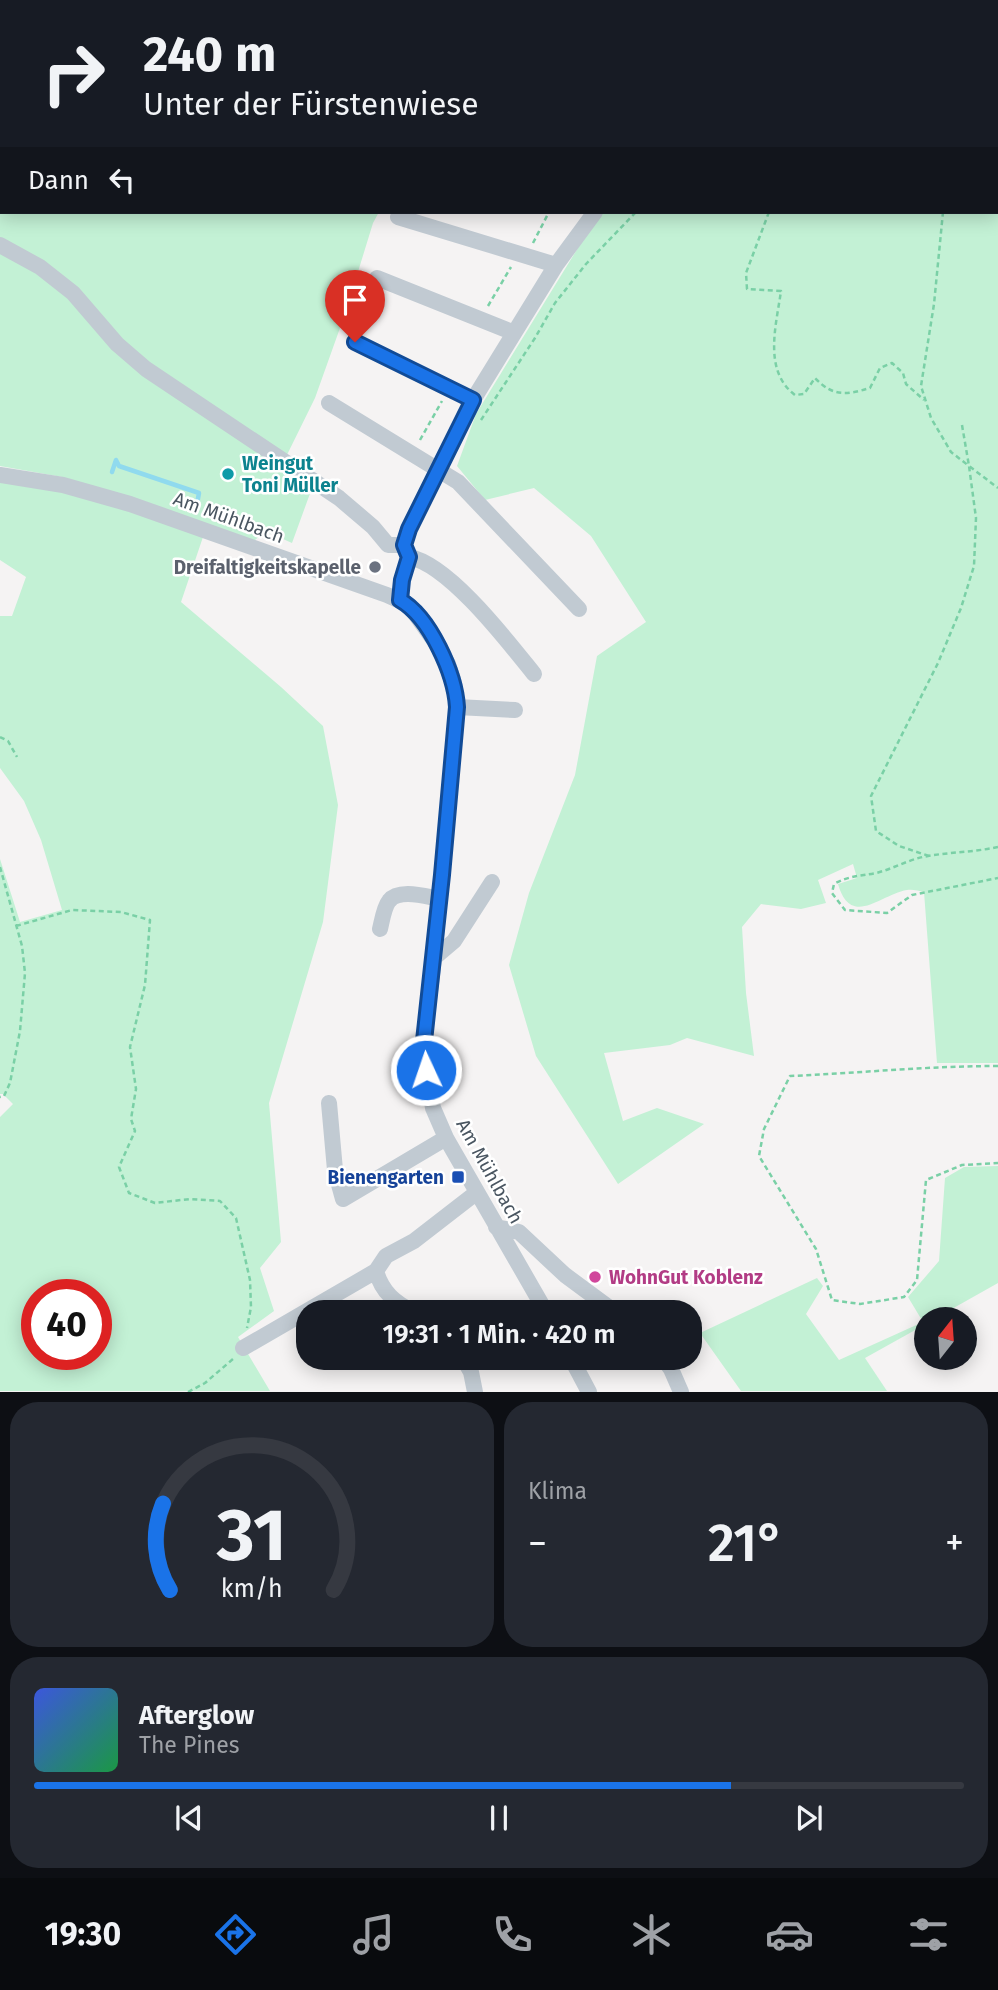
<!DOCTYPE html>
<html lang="de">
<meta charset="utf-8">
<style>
body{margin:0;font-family:"Fira Sans",sans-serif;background:#242831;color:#f1f3f6;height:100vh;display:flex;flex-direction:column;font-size:26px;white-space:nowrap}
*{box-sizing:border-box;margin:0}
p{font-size:23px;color:#9ea1a6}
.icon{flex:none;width:38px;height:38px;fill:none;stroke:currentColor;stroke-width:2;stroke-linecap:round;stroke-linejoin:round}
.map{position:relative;height:1392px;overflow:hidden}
.side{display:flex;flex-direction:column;gap:10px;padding:10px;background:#0d0f14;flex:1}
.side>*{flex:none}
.guide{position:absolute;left:0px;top:0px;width:999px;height:214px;box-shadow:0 4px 18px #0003;background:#171b24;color:#f1f3f6;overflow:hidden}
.needle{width:46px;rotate:17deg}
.controls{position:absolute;left:914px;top:1307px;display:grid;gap:14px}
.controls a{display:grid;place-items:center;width:63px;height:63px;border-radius:50%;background:#171b24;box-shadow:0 4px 18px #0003;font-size:35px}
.speed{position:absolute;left:21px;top:1279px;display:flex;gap:14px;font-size:35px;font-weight:700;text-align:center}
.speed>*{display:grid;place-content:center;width:91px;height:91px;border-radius:50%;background:#171b24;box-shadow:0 4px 18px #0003;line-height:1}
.speed .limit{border:10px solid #d22;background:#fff;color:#111}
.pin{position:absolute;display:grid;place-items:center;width:60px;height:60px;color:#fff;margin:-72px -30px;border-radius:50% 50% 50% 0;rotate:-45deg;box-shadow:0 0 7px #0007}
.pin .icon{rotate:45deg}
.me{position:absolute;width:77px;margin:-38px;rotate:357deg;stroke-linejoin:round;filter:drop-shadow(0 0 5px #0008)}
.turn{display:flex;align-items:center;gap:24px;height:147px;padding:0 28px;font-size:32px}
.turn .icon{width:91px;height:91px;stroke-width:2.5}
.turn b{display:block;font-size:49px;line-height:60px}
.then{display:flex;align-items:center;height:66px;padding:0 28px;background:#0003;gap:14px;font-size:26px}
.big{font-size:52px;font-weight:600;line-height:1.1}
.side .tile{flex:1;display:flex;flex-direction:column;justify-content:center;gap:10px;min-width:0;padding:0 24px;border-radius:28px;background:#242831}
.side .dial{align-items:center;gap:0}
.dial svg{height:182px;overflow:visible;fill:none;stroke:#363941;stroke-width:7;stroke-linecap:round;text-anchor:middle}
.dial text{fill:#f1f3f6;stroke:none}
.song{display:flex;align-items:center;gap:21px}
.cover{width:84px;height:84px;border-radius:10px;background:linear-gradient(135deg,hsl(230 70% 55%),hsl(140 70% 35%))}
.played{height:7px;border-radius:4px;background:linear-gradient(90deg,#1a73e8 75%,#363941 75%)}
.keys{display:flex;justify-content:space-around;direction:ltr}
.heat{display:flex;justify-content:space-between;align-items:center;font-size:38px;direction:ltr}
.side .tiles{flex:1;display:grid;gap:10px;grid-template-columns:1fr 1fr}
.tile:last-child{grid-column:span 2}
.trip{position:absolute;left:296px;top:1300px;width:406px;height:70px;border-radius:28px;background:#171b24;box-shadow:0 4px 18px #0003;font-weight:600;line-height:70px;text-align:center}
.menu{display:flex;height:112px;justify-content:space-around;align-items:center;background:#090b0e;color:#9ea1a6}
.menu .icon{width:49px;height:49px}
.menu .on{color:#1a73e8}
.menu b{font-size:32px;color:#f1f3f6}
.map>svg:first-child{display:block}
.green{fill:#c3f1d5;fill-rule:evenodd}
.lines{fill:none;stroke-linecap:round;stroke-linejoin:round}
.stream{stroke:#90daee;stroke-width:4.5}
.path{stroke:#7ad0a6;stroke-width:2.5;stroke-dasharray:5 3.5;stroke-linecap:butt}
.minor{stroke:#c1cad2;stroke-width:16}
.route-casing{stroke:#114b97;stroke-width:18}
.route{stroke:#1a73e8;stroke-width:12}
.culture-dot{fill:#0f9aa8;stroke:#fff;stroke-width:2.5}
.worship-dot{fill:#6b7280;stroke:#fff;stroke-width:2.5}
.transit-dot{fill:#1a4fb4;stroke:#fff;stroke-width:2.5}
.hotel-dot{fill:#d1479c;stroke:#fff;stroke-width:2.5}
.labels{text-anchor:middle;stroke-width:5;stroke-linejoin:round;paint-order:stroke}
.culture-label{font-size:19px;font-weight:bold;fill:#0d838f;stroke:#fff;text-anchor:start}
.street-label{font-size:19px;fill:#4a5661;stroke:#fff}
.worship-label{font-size:19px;font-weight:bold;fill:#5b616d;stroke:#fff;text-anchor:end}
.transit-label{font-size:19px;font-weight:bold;fill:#164399;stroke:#fff;text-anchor:end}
.hotel-label{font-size:19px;font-weight:bold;fill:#b23c85;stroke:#fff;text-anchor:start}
</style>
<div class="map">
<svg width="998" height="1392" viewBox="0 0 998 1392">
<rect width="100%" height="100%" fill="#f5f3f3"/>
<path class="green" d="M0 0H560L2 2V212H379L373 223 345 314 315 398 282 465 312 488 292 543 265 531 254 541 62 477 0 466Z
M614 0H936V2H615Z
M998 102V1063H937L924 892C919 891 912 889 907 890 881 894 851 929 838 884L857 878 853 864 818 880 826 903 801 909 761 904 742 927 746 993 754 1056 687 1038 670 1045 604 1053 623 1121 657 1108 704 1124 618 1184 536 1056 509 965 529 893 575 775 597 656 646 622 591 536 534 488 485 500 457 466 476 414 600 212H998Z
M0 481C70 490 137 512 203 537L181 602 281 687 323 726 338 805 323 922 269 1103 281 1242 260 1268 274 1311 238 1337 270 1391H0V1117L13 1104 3 1094H0V859L20 922 62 910 41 840 24 801 0 768V616H12L26 577 0 560ZM37 1295H96V1354H37Z
M998 1166V1283L934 1319 926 1320V1324L865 1358 887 1391H741L700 1333 817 1278 823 1286 806 1314 839 1360 923 1322 908 1297 939 1261 945 1178 964 1167Z"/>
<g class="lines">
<path class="stream" d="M112 472 116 460 119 466 199 493 197 504"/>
<path class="path" d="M880 0 881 2
M707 2V0
M769 212 746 273 747 289 781 291C776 326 763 371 795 395L804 394 815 378C833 397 846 395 870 388L880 368 892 363 903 373 906 384 924 400
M533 243 549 212
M488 306 511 267
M481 420 535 338 555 303 586 264 636 212
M962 425 969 466 998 488
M420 440 442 401
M0 737 8 741 17 757
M998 847C975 852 951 852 928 856 909 859 893 869 876 873 860 876 848 876 834 884L832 893 845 910 887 913 912 895 998 878
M929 856 899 846 876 831 871 796 938 663 961 608 974 566 976 518 969 466 951 452 931 418 921 386 934 304 943 212
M0 867 22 946 25 973 20 1031 10 1083 4 1096 0 1097
M16 926 72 910 121 912 150 920 145 985 130 1047 136 1089 131 1119 135 1131 119 1167 129 1193 155 1203 190 1199 220 1201 236 1218 250 1280 251 1307 247 1328
M998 1066C929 1066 860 1073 790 1076L764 1129 759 1156 816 1249 832 1300 860 1304 904 1297 917 1280 926 1180 962 1165 998 1163
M188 1392 205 1383 233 1359"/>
<path class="minor" d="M398 217 556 265
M0 245 40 267 73 293 117 344 146 369 339 498 373 527 388 545H404
M377 278 512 332
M355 342 473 400
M329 403 458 482 579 609
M0 475 63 485 130 504 387 595 409 605 436 643 448 664 454 683 457 707 434 958 423 1050 433 1108 446 1138 546 1312
M409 557C449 564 509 643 534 674
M400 600 402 580 409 557 404 545 409 529 473 400 556 265 595 212
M457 707 515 710
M380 929C382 921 384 907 389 901 399 888 427 897 440 899
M434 958 454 941 492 882
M329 1103 335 1170 343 1199 446 1138
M496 1227 519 1232 565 1275 615 1312
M414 1312C395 1303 382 1292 376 1271L386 1256 414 1241 476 1193
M243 1348 376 1271
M463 1358 471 1372 475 1392
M571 1358 589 1392
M663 1358 671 1369 681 1392"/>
</g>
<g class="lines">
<g class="route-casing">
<path id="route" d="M355 342 473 400 409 529 404 545 409 557 402 580 400 600C430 617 455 674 457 707L442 875 423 1050 426 1070"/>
</g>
<use href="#route" class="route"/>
</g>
<circle class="culture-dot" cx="228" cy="474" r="7"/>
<circle class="worship-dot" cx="375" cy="567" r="7"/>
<rect class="transit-dot" x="451" y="1170" width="14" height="14" rx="3.5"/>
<circle class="hotel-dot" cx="595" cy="1277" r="7"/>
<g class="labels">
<g class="culture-label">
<text x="242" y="470">Weingut<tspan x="242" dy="22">Toni Müller</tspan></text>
</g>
<g class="street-label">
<text transform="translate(229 517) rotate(20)" y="7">Am Mühlbach</text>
<text transform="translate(490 1171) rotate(61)" y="7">Am Mühlbach</text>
</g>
<g class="worship-label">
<text x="361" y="574">Dreifaltigkeitskapelle</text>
</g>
<g class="transit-label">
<text x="444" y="1184">Bienengarten</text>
</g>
<g class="hotel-label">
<text x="609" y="1284">WohnGut Koblenz</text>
</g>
</g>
</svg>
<div class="controls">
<a><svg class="needle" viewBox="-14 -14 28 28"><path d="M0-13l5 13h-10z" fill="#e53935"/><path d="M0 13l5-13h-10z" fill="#9ea1a6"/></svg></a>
</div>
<div class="speed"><div class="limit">40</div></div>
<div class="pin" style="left:355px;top:342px;background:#d93025"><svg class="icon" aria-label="arrive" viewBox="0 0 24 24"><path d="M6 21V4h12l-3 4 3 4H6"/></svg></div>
<svg class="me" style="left:426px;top:1070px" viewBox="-20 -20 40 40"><circle r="17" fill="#1a73e8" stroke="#fff" stroke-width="3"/><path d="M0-11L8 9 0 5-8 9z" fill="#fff"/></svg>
<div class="trip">19:31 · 1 Min. · 420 m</div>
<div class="guide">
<div class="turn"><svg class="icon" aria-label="right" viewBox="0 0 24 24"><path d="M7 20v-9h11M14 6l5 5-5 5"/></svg><div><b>240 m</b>Unter der Fürstenwiese</div></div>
<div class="then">Dann<svg class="icon" aria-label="left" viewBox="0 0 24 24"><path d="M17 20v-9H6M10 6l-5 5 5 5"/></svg></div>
</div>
</div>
<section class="side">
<div class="tiles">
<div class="tile dial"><svg viewBox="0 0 100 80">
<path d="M14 69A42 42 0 1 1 86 69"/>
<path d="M14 69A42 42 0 0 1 11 31" stroke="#1a73e8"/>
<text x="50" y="56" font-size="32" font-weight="700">31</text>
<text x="50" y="72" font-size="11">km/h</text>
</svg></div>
<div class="tile"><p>Klima</p>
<div class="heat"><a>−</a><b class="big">21°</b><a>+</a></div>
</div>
<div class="tile">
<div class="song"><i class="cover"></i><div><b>Afterglow</b><p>The Pines</p></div></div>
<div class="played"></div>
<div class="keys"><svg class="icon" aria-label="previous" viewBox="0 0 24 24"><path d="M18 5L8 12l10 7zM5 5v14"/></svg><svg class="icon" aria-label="pause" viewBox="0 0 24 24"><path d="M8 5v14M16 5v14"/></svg><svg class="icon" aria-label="next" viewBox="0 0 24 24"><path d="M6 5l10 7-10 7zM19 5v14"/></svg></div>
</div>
</div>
</section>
<nav class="menu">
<b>19:30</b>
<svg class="icon on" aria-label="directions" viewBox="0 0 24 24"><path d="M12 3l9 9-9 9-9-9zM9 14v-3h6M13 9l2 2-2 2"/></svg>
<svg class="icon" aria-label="music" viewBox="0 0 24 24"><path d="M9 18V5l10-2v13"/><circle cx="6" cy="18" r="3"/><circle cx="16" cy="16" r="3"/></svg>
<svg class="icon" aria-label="phone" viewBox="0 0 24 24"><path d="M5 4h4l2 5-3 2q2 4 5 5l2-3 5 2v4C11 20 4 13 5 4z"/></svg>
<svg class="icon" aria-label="climate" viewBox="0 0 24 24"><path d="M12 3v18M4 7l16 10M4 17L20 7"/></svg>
<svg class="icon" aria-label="car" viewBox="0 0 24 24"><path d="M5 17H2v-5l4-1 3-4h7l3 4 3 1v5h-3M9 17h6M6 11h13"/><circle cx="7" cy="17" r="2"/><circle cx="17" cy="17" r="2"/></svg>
<svg class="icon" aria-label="filters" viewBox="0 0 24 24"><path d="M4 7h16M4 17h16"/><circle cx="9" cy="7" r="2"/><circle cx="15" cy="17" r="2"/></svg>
</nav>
